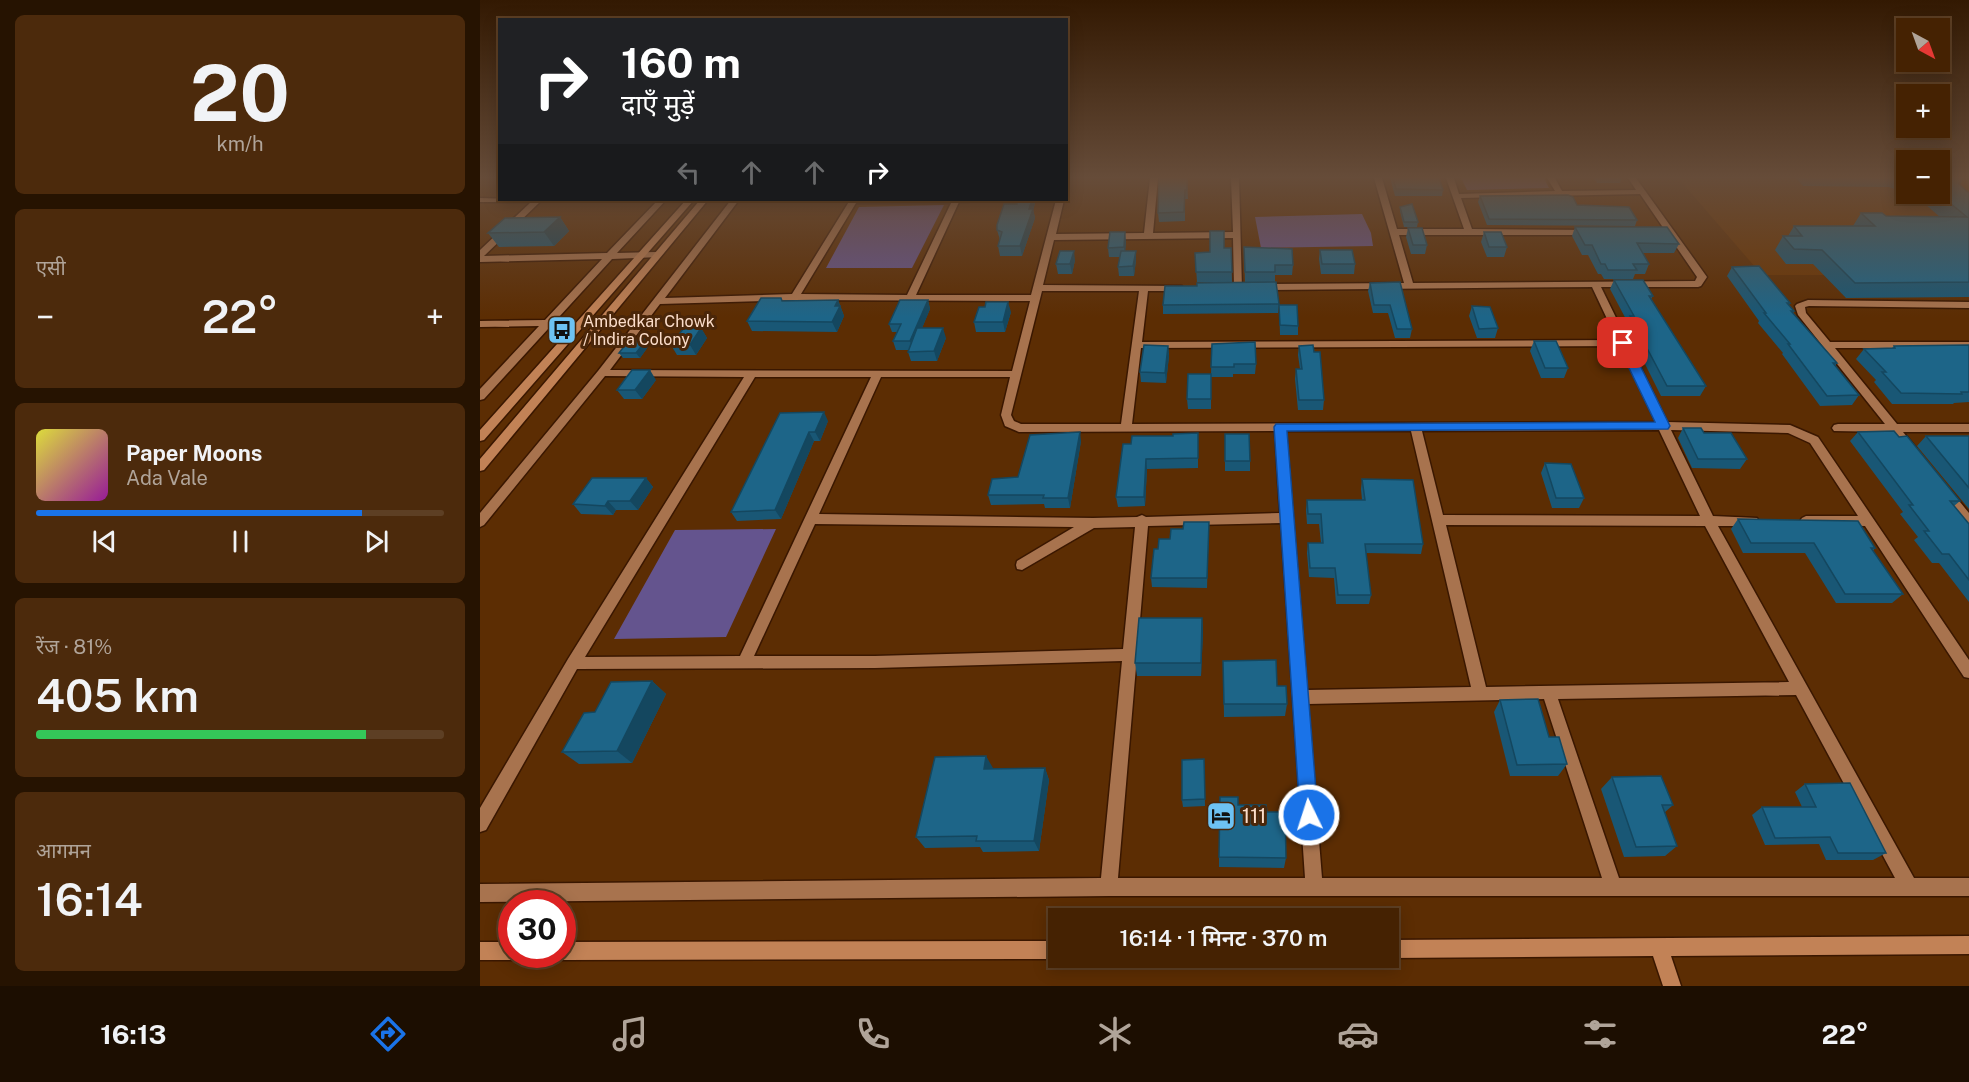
<!DOCTYPE html>
<html lang="hi">
<meta charset="utf-8">
<style>
body{margin:0;font-family:"Public Sans","Noto Sans Devanagari",sans-serif;background:#4c2a0c;color:#f1f3f6;height:100vh;display:flex;flex-direction:column;font-size:22px;white-space:nowrap}
*{box-sizing:border-box;margin:0}
p{font-size:20px;color:#b0a499}
.icon{flex:none;width:33px;height:33px;fill:none;stroke:currentColor;stroke-width:2;stroke-linecap:round;stroke-linejoin:round}
.map{position:relative;flex:1;overflow:hidden}
.sheet{display:flex;flex-direction:column;gap:15px;padding:15px;background:#261301;width:480px}
.sheet>*{flex:none}
.hud{position:absolute;left:18px;top:18px;width:570px;height:183px;border-radius:0px;box-shadow:0 3px 15px #0003,0 0 0 2px #5d3f24;background:#202124;color:#fff;overflow:hidden}
.needle{width:39px;rotate:139deg}
.tools{position:absolute;left:1416px;top:18px;display:grid;gap:12px}
.tools a{display:grid;place-items:center;width:54px;height:54px;border-radius:0px;background:#452202;box-shadow:0 3px 15px #0003,0 0 0 2px #5d3f24;font-size:30px}
.speed{position:absolute;left:18px;top:890px;display:flex;gap:12px;font-size:30px;font-weight:700;text-align:center}
.speed>*{display:grid;place-content:center;width:78px;height:78px;border-radius:50%;background:#452202;box-shadow:0 3px 15px #0003,0 0 0 2px #5d3f24;line-height:1}
.speed .limit{border:9px solid #d22;background:#fff;color:#111}
.pin{position:absolute;display:grid;place-items:center;width:51px;height:51px;color:#fff;margin:-26px;border-radius:12px;box-shadow:0 3px 9px #0006}
.me{position:absolute;width:66px;margin:-33px;rotate:356deg;stroke-linejoin:round;filter:drop-shadow(0 0 4px #0008)}
.turn{display:flex;align-items:center;gap:21px;height:126px;padding:0 24px;font-size:27px}
.turn .icon{width:78px;height:78px;stroke-width:2.5}
.turn b{display:block;font-size:42px;line-height:51px}
.lanes{display:flex;align-items:center;height:57px;padding:0 24px;background:#0003;justify-content:center;gap:30px;direction:ltr}
.lanes .off{opacity:.35}
.big{font-size:45px;font-weight:600;line-height:1.1}
.sheet .card{flex:1;display:flex;flex-direction:column;justify-content:center;gap:9px;min-width:0;padding:0 21px;border-radius:9px;background:#4c2a0c}
.sheet .dial{align-items:center;gap:0}
.dial b{font-size:78px;line-height:1}
.song{display:flex;align-items:center;gap:18px}
.cover{width:72px;height:72px;border-radius:9px;background:linear-gradient(135deg,hsl(60 70% 55%),hsl(300 70% 35%))}
.played{height:6px;border-radius:3px;background:linear-gradient(90deg,#1a73e8 80%,#5d3f24 80%)}
.keys{display:flex;justify-content:space-around;direction:ltr}
.heat{display:flex;justify-content:space-between;align-items:center;font-size:33px;direction:ltr}
.charge{height:9px;border-radius:4px;background:linear-gradient(90deg,#34c759 81%,#5d3f24 0)}
.trip{position:absolute;left:568px;top:908px;width:351px;height:60px;border-radius:0px;background:#452202;box-shadow:0 3px 15px #0003,0 0 0 2px #5d3f24;font-weight:600;line-height:60px;text-align:center}
.dock{display:flex;height:96px;justify-content:space-around;align-items:center;background:#1c0e01;color:#b0a499}
.dock .icon{width:42px;height:42px}
.dock .active{color:#1a73e8}
.dock b{font-size:27px;color:#f1f3f6}
main{display:flex;flex:1;min-height:0}
.map>svg:first-child{display:block}
.built{fill:#6a3503}
.green{fill:#64548e}
.lines{fill:none;stroke-linecap:round;stroke-linejoin:round}
.minor-casing{stroke:#3a1700;stroke-width:3}
.secondary-casing{stroke:#3a1700;stroke-width:3}
.minor{fill:#a8734e;fill-rule:evenodd}
.secondary{fill:#c28256;fill-rule:evenodd}
.wall{fill:#195775}
.shaded-wall{fill:#14475f}
.building{fill:#1d6588;stroke:#14475f;stroke-width:1.5}
.route{fill:#1a73e8;stroke:#114b97;stroke-width:1.5}
.labels{text-anchor:middle;stroke-width:6;stroke-linejoin:round;paint-order:stroke}
.poi-label{font-size:16px;fill:#fbddca;stroke:#4a2609;text-anchor:start}
.near-poi-label{font-size:20px;fill:#fbddca;stroke:#4a2609;text-anchor:start}
</style>
<main>
<section class="sheet">
<div class="card dial"><b>20</b><p>km/h</p></div>
<div class="card"><p>एसी</p>
<div class="heat"><a>−</a><b class="big">22°</b><a>+</a></div>
</div>
<div class="card">
<div class="song"><i class="cover"></i><div><b>Paper Moons</b><p>Ada Vale</p></div></div>
<div class="played"></div>
<div class="keys"><svg class="icon" aria-label="previous" viewBox="0 0 24 24"><path d="M18 5L8 12l10 7zM5 5v14"/></svg><svg class="icon" aria-label="pause" viewBox="0 0 24 24"><path d="M8 5v14M16 5v14"/></svg><svg class="icon" aria-label="next" viewBox="0 0 24 24"><path d="M6 5l10 7-10 7zM19 5v14"/></svg></div>
</div>
<div class="card"><p>रेंज · 81%</p><b class="big">405 km</b><div class="charge"></div></div>
<div class="card"><p>आगमन</p><b class="big">16:14</b></div>
</section>
<div class="map">
<svg width="1489" height="986" viewBox="0 0 1489 986">
<rect width="100%" height="100%" fill="#5c2d03"/>
<path class="built" d="M1198 178H1426V194H1460V178H1489V275H1282Z"/>
<path class="green" d="M981 178H1064L1069 188 987 190Z
M464 205 432 268H346L379 207Z
M882 214 891 233 893 246 781 248 775 217Z
M296 529 246 637 134 639 195 530Z"/>
<g class="lines">
<g class="minor-casing">
<path id="minor" d="M670 178H678L673 233 753 232 751 178H759L762 289H756L754 287 753 238 574 240 563 285 702 286V290L699 291H668L662 342 1137 340 1112 287 782 290 777 287 782 284 924 283 894 178H902L917 229H984L966 178H974L979 194 1075 191 1067 178H1075L1082 191 1156 190 1148 178H1156L1227 277 1221 286 1218 287H1121L1187 422 1310 425 1338 437 1489 660V678L1484 677 1385 526 1322 524 1320 521 1322 518 1326 516H1378L1330 443 1308 433 1191 430 1233 516 1277 518 1279 521 1277 524 1273 526H1238L1434 878H1489V896H629L0 902V884L621 878 642 661 395 668 97 669 6 830 0 832V808L88 659 264 377 125 376 4 525 0 527V513L118 371 251 200H259L185 298 312 294 370 200H490L489 202H479L436 295H551L576 200H584L576 234 664 233ZM1160 194 1217 277 1215 281 933 283 919 235H1108L1112 232 1111 230 992 229 981 198ZM376 203H471L427 295 321 294ZM562 291H659L641 424H541L534 421 531 415ZM315 300 550 301 532 371 130 370 180 304ZM1140 346 1176 422 652 424 661 348ZM275 377H391L260 656 105 657ZM401 377H530L521 415 525 426 539 432 795 431 800 513 666 517 662 515 657 517 613 518 339 514ZM1179 430 1220 516 963 515 942 431ZM806 431H931L991 687 827 690ZM801 523 825 878H638L668 526ZM335 524 594 527 537 561 536 565 537 569 542 570 614 528 655 527 643 649 395 656H274ZM966 525 1225 526 1309 682 1006 687ZM1316 695 1415 878H1139L1078 699ZM1064 699 1122 878H842L828 704Z
M0 198 62 200 4 256 127 253 178 200H186L137 253 176 252 180 255 179 257 132 259 4 399 0 400V389L59 326 0 327V321L65 320 122 259 0 262V250L51 202H0Z
M1328 300 1489 302V308L1329 306 1325 307 1326 313 1350 342H1489V348H1355L1417 424H1489V432H1423L1436 448 1430 452 1426 451 1411 432 1354 431 1352 428 1354 425 1358 424H1405L1318 315 1315 306 1317 304Z
M1467 490 1471 491 1489 513V527L1485 525 1463 497 1461 494Z"/>
</g>
<g class="secondary-casing">
<path id="secondary" d="M206 200H214L4 440 0 441V430Z
M220 200H228L4 470 0 471V459Z
M1489 936V954L1191 956 1201 986H1183L1173 956 909 958 906 957H909V940Z
M579 941V957H584L579 959 82 960 76 957 74 954H82V942Z
M0 942H32V954H40L38 957 32 960H0Z"/>
</g>
<use href="#minor" class="minor"/>
<use href="#secondary" class="secondary"/>
</g>
<path class="wall" d="M707 178 708 199H705V221L679 222 678 213Z
M910 178H959L963 190 962 196H915Z
M1114 178H1142L1140 183H1117Z
M1316 178H1426V193L1409 187 1323 186Z
M1479 185 1489 193V297L1366 298 1333 264H1306L1295 250 1303 236H1308L1314 226H1373L1381 213 1406 216 1460 217 1438 198 1427 194H1460Z
M1000 196 1097 205 1157 220 1155 226 1007 225 998 202Z
M537 200H556L553 209 555 218 542 256H520L518 246 520 240 517 230 537 204Z
M920 207 938 222 937 227H924L920 211Z
M80 217 89 231 74 246 19 247 8 233Z
M1095 227 1199 244 1194 253H1162L1169 264 1165 274H1155L1153 279H1124L1121 274H1118L1108 255H1102L1092 236Z
M928 228 947 245 945 254H931L926 237Z
M1004 232 1027 247 1024 257H1007L1001 242Z
M646 241 645 251 656 260 654 276H639L638 267 640 257H629L628 248Z
M764 247 813 265 812 275H795V282H765Z
M744 248H751L752 282H717L715 253 730 252Z
M840 250 875 264 874 274H841L839 259Z
M595 260 592 274H578L576 264Z
M1252 267 1310 303 1309 305 1314 311 1313 314 1357 363 1355 366 1379 395 1372 405 1340 406 1302 354 1303 353 1278 323 1279 321 1247 276Z
M1134 280 1173 296 1171 299 1226 386 1220 396H1181L1146 326 1148 323 1130 289Z
M890 283 932 329 930 338H915L908 313H893L888 291Z
M358 300 364 316 357 332 272 331 267 321 302 301Z
M448 300 450 309 442 328 466 338 457 361H431L428 352V350H416L413 341 417 332H412L409 324Z
M799 304 798 313 683 314V305Z
M799 305 818 326V335H800Z
M992 306 1018 328 1015 338H997L989 316Z
M531 312 525 332H496L494 322Z
M221 328 227 338 216 355H197L191 345Z
M167 339 170 344 160 358H143L139 353Z
M1054 341 1088 368 1084 378H1061L1050 351Z
M732 344 776 364 775 374H753V377H731V409H708L707 399 731 374Z
M1489 345V402L1474 403 1473 404H1412L1394 382 1396 380 1376 359 1384 349 1412 348 1414 346Z
M688 346 689 356 686 383 661 382 660 372Z
M819 346 844 400 843 410H818L815 379 816 369H820L818 355Z
M176 380 162 399H144L137 390Z
M300 413 348 421 340 441H334L301 519 257 521 251 512Z
M1203 428 1224 433 1267 459 1260 469 1212 468 1198 438Z
M1378 432 1480 501 1474 506 1489 524V602L1459 563H1452L1434 540 1438 537 1420 514 1423 512 1370 441Z
M718 433V468L667 469 665 506 638 507 636 497 651 444 693 436Z
M745 434 770 461V471H745Z
M1446 436H1489V509L1437 446Z
M601 441 590 508H565L564 504 511 505 508 495Z
M1065 463 1104 498 1099 508H1072L1061 473Z
M166 478 173 487 158 510H136L133 515 101 514 93 504Z
M882 479 943 544 941 554 886 553 891 595 889 604H856L854 578 829 577 827 553 828 543H841L839 524H827L826 510 827 500H882L881 489Z
M1258 519 1395 548 1393 551 1423 594 1412 603H1356L1325 553H1263L1251 529Z
M729 522 727 588 672 587 671 578 678 549 703 529Z
M722 618 723 632 721 676H657L655 663Z
M743 661 797 686 807 704 805 716 744 717Z
M172 681 186 694 152 763 99 764 82 752Z
M1020 700 1069 737 1087 764 1078 776H1030L1014 712Z
M506 756 512 769 565 768 569 780 559 851 503 852 500 847 445 848 436 837Z
M724 759 725 806 703 807 702 800Z
M1132 777 1193 805 1184 813 1197 846 1185 856 1144 857 1121 789Z
M1325 784 1406 853 1393 860H1346L1339 844 1285 845 1272 815 1282 807H1322L1315 792Z
M758 805 787 812 806 858 804 868 739 867V857Z"/>
<path class="shaded-wall" d="M552 200H556L553 211V209L555 218 542 256 540 246Z
M80 217 89 231 74 246 64 232Z
M645 232 646 241 645 257 644 247Z
M594 251 595 260 592 274 590 264Z
M656 251V260L654 276 653 266Z
M358 300 364 316 357 332 352 322 355 306Z
M448 300 450 309 433 350 430 341Z
M528 302 531 312 525 332 523 322Z
M221 328 227 338 216 355 210 345Z
M463 328 466 338 457 361 454 351Z
M167 339 170 344 160 358 156 353Z
M688 346 689 356 686 383 685 373Z
M170 370 176 380 162 399 155 390Z
M344 412 348 421 340 441 335 432Z
M329 432 334 441 301 519 295 510Z
M600 432 601 441 590 508 588 498Z
M666 459 667 469 665 506 664 497Z
M166 478 173 487 158 510 150 501Z
M128 501 136 510 133 515 125 506Z
M722 618 723 632 721 676V663Z
M172 681 186 694 152 763 137 751Z
M506 756 513 768 510 780 504 769Z
M565 768 569 780 559 851 554 841Z"/>
<path class="building" d="M679 178H707V190H705L704 212 678 213Z
M913 178H959L963 190 916 189Z
M1460 178H1483L1479 184 1489 193V282L1375 283 1342 250 1314 249 1303 236H1322L1314 226H1395L1381 213H1402L1406 216 1487 217 1459 194H1460Z
M1088 195 1093 197 1097 205 1149 207 1157 220 1009 219 1000 196Z
M537 200H552L549 209H553L540 246H518L522 232 517 230V225L524 204H537Z
M932 204 938 222H924L920 207Z
M80 217 64 232 8 233 25 218Z
M1095 227H1187L1199 244 1157 243 1169 264H1153L1157 270H1128L1125 264H1121L1112 245H1105Z
M928 228H942L947 245H933Z
M730 231H744V248H751L752 272H716L715 253 730 252Z
M630 232H645L644 247 628 248Z
M1004 232H1021L1027 247H1009Z
M764 247 812 249 813 265H795V272H765Z
M840 250H872L875 264H842Z
M580 251H594L590 264H576Z
M641 251H656L653 266 638 267Z
M1279 266 1310 303H1307L1314 311H1311L1357 363H1353L1379 395 1347 396 1308 344H1310L1284 313H1286L1252 267Z
M1134 280H1163L1173 296H1169L1226 386H1187L1150 316H1154Z
M796 282 799 304 683 305 685 286H717V283Z
M920 282 932 329H917L910 305H894L890 283Z
M281 298H301L302 301 358 300 355 306H360L352 322 267 321Z
M420 300H448L430 341H413L421 324H409Z
M506 302H528L523 322H494L499 307H505Z
M799 305H817L818 326 800 325Z
M992 306 1010 307 1018 328 999 329Z
M221 328 210 345H191L203 329Z
M437 328H463L454 351 428 352Z
M167 339 156 353H139L149 340Z
M1054 341H1076L1088 368H1065Z
M775 342 776 364H754V367H731L732 344Z
M664 345 688 346 685 373 660 372Z
M833 345 834 352H840L844 400H819L816 369H822L819 346Z
M1489 345V392H1481L1482 394 1421 393 1402 372H1406L1384 349 1415 348 1414 346Z
M152 370H170L155 390H137Z
M708 374H731V399H707Z
M344 412 335 432H329L295 510 251 512 300 413Z
M1203 428H1221L1224 433H1251L1267 459H1218Z
M1414 431 1419 437 1427 436 1480 501H1470L1489 524V580L1469 554H1462L1444 531H1449L1429 505H1433L1378 432Z
M600 432 588 498H563L564 495H508L512 479 538 477 550 435Z
M718 433V458L666 459 664 497H636L643 444H651L652 436H693V434Z
M745 434H769L770 461H745Z
M1446 436H1489V488Z
M1065 463 1091 464 1104 498H1076Z
M112 478H166L150 501H128L125 506 93 504Z
M882 479 933 480 943 544H885L891 595H858L855 568H830L828 543H843L841 514H828L827 500H885Z
M1258 519 1378 521 1395 548H1391L1423 594H1365L1334 543H1271Z
M704 522H729L727 578H671L674 549H678L679 539H690L691 529H703Z
M659 618H722L721 663H655Z
M796 660 797 686H806L807 704H744L743 661Z
M172 681 137 751 82 752 104 713 115 712 131 682Z
M1058 699 1069 737H1079L1087 764 1037 765 1020 700Z
M506 756 504 769 565 768 554 841H496L497 836 436 837 455 757Z
M724 759 725 799 702 800V760Z
M1181 776 1193 805H1182L1197 846 1156 847 1132 777Z
M1370 783 1406 853H1358L1350 837 1295 838 1282 807H1336L1325 784Z
M740 797H758V805H786L787 812H805L806 858 739 857Z"/>
<linearGradient id="sky" x2="0" y2="1"><stop stop-color="#331902"/><stop offset="0.56" stop-color="#664c39"/><stop offset="1" stop-color="#664c39" stop-opacity="0"/></linearGradient>
<rect width="1489" height="317" fill="url(#sky)"/>
<path class="route" d="M1143 340 1149 343 1190 426 1188 429 807 431 838 815 835 822 829 825 822 822 820 815 794 427 796 424 1175 422 1137 343Z"/>
<defs>
<g id="bus-square" transform="scale(1.5)"><rect x="-9" y="-9" width="18" height="18" rx="4" fill="#6dc2f3" stroke="#4a2609"/><path d="M-5-6H5V4H4V6H2V4H-2V6H-4V4H-5ZM-3.5-4V0h7V-4ZM-3.5 1.2v1.5H-2V1.2ZM2 1.2v1.5H3.5V1.2Z" fill="#111"/></g>
<g id="hotel-square" transform="scale(1.5)"><rect x="-9" y="-9" width="18" height="18" rx="4" fill="#6dc2f3" stroke="#4a2609"/><path d="M-6-4.5h1.5V1H6V5H4.5V3h-9V5H-6ZM-4 0a1.8 1.8 0 1 1 3.6 0ZM.5 0V-2.5h3Q6-2.5 6 0Z" fill="#111"/></g>
</defs>
<g fill-rule="evenodd">
<use href="#bus-square" x="82" y="330"/>
<use href="#hotel-square" x="741" y="816"/>
</g>
<g class="labels">
<g class="poi-label">
<text x="103" y="327">Ambedkar Chowk<tspan x="103" dy="18">/ Indira Colony</tspan></text>
</g>
<g class="near-poi-label">
<text x="762" y="823">111</text>
</g>
</g>
</svg>
<div class="tools">
<a><svg class="needle" viewBox="-14 -14 28 28"><path d="M0-13l5 13h-10z" fill="#e53935"/><path d="M0 13l5-13h-10z" fill="#b0a499"/></svg></a>
<a>+</a>
<a>−</a>
</div>
<div class="speed"><div class="limit">30</div></div>
<div class="pin" style="left:1143px;top:343px;background:#d93025"><svg class="icon" aria-label="arrive" viewBox="0 0 24 24"><path d="M6 21V4h12l-3 4 3 4H6"/></svg></div>
<svg class="me" style="left:829px;top:815px" viewBox="-20 -20 40 40"><circle r="17" fill="#1a73e8" stroke="#fff" stroke-width="3"/><path d="M0-11L8 9 0 5-8 9z" fill="#fff"/></svg>
<div class="trip">16:14 · 1 मिनट · 370 m</div>
<div class="hud">
<div class="turn"><svg class="icon" aria-label="right" viewBox="0 0 24 24"><path d="M7 20v-9h11M14 6l5 5-5 5"/></svg><div><b>160 m</b>दाएँ मुड़ें</div></div>
<div class="lanes"><svg class="icon off" aria-label="left" viewBox="0 0 24 24"><path d="M17 20v-9H6M10 6l-5 5 5 5"/></svg><svg class="icon off" aria-label="ahead" viewBox="0 0 24 24"><path d="M12 20V5M6 11l6-6 6 6"/></svg><svg class="icon off" aria-label="ahead" viewBox="0 0 24 24"><path d="M12 20V5M6 11l6-6 6 6"/></svg><svg class="icon" aria-label="right" viewBox="0 0 24 24"><path d="M7 20v-9h11M14 6l5 5-5 5"/></svg></div>
</div>
</div>
</main>
<nav class="dock">
<b>16:13</b>
<svg class="icon active" aria-label="directions" viewBox="0 0 24 24"><path d="M12 3l9 9-9 9-9-9zM9 14v-3h6M13 9l2 2-2 2"/></svg>
<svg class="icon" aria-label="music" viewBox="0 0 24 24"><path d="M9 18V5l10-2v13"/><circle cx="6" cy="18" r="3"/><circle cx="16" cy="16" r="3"/></svg>
<svg class="icon" aria-label="phone" viewBox="0 0 24 24"><path d="M5 4h4l2 5-3 2q2 4 5 5l2-3 5 2v4C11 20 4 13 5 4z"/></svg>
<svg class="icon" aria-label="climate" viewBox="0 0 24 24"><path d="M12 3v18M4 7l16 10M4 17L20 7"/></svg>
<svg class="icon" aria-label="car" viewBox="0 0 24 24"><path d="M5 17H2v-5l4-1 3-4h7l3 4 3 1v5h-3M9 17h6M6 11h13"/><circle cx="7" cy="17" r="2"/><circle cx="17" cy="17" r="2"/></svg>
<svg class="icon" aria-label="filters" viewBox="0 0 24 24"><path d="M4 7h16M4 17h16"/><circle cx="9" cy="7" r="2"/><circle cx="15" cy="17" r="2"/></svg>
<b>22°</b>
</nav>
